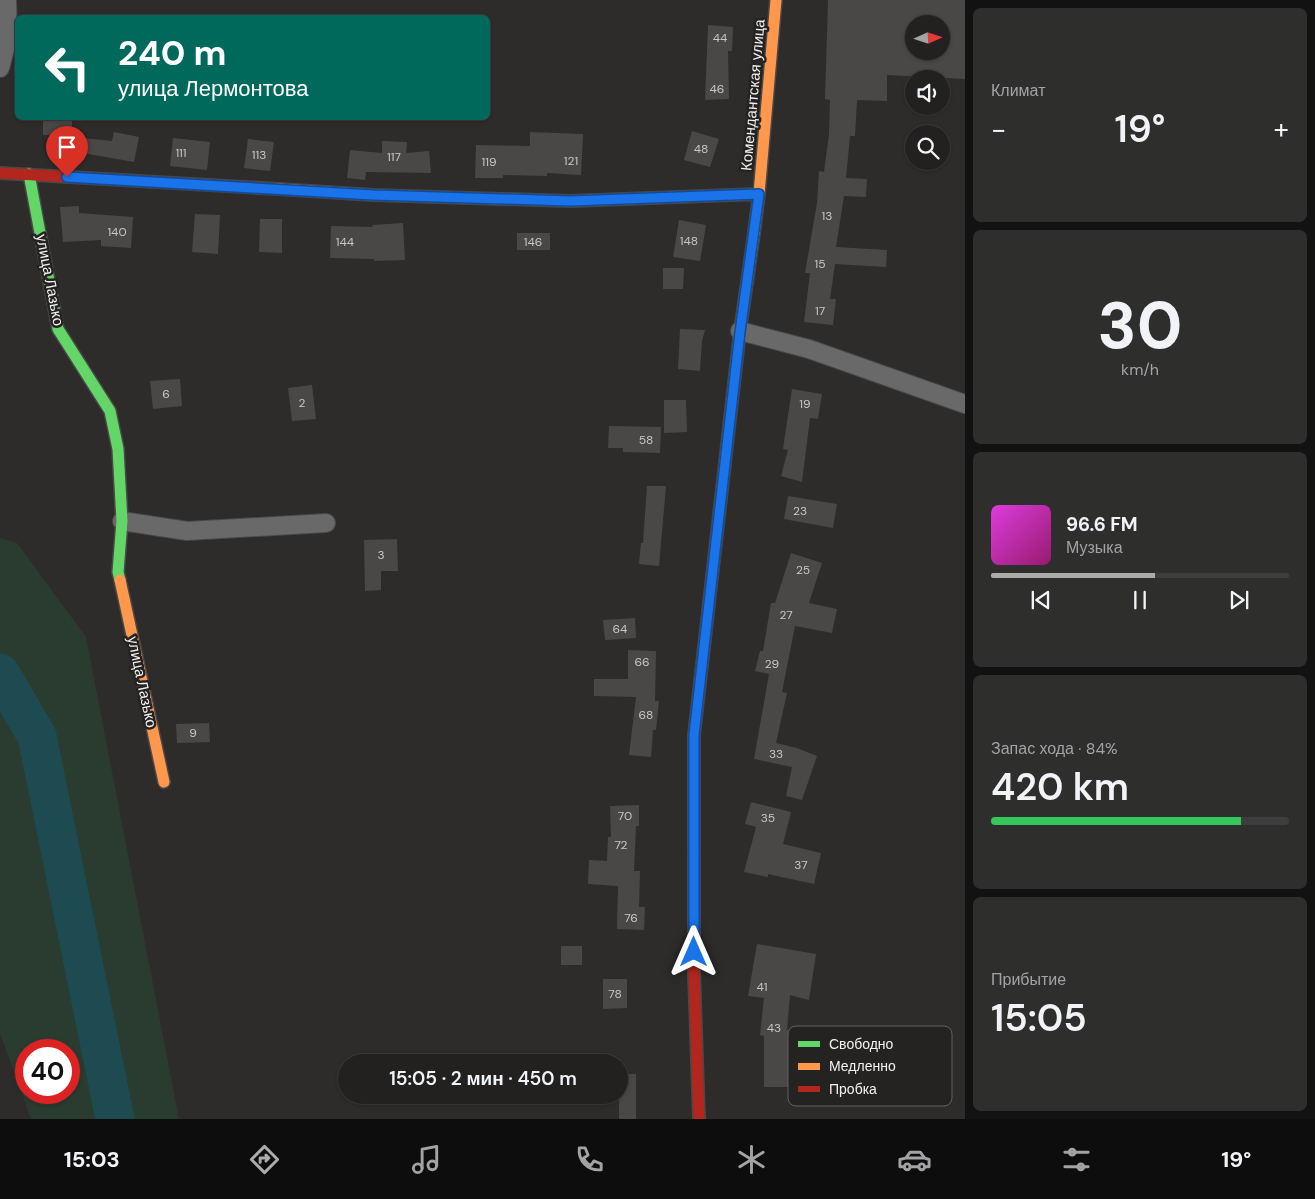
<!DOCTYPE html>
<html lang="ru">
<meta charset="utf-8">
<style>
body{margin:0;font-family:"DM Sans",sans-serif;background:#2e2e2d;color:#f1f3f6;height:100vh;display:flex;flex-direction:column;font-size:19px;white-space:nowrap}
*{box-sizing:border-box;margin:0}
p{font-size:16px;color:#a2a3a5}
.icon{flex:none;width:28px;height:28px;fill:none;stroke:currentColor;stroke-width:2;stroke-linecap:round;stroke-linejoin:round}
.map{position:relative;flex:1;overflow:hidden}
.panel{display:flex;flex-direction:column;gap:8px;padding:8px;background:#131212;width:350px}
.panel>*{flex:none}
.guide{position:absolute;left:15px;top:15px;width:475px;height:105px;border-radius:8px;box-shadow:0 1px 4px #0004,0 0 0 1px #3f3e3e;background:#00695c;color:#fff;overflow:hidden}
.needle{width:32px;rotate:87deg}
.controls{position:absolute;left:905px;top:15px;display:grid;gap:10px}
.controls a{display:grid;place-items:center;width:45px;height:45px;border-radius:50%;background:#222120;box-shadow:0 1px 4px #0004,0 0 0 1px #3f3e3e;font-size:25px}
.speed{position:absolute;left:15px;top:1039px;display:flex;gap:10px;font-size:25px;font-weight:700;text-align:center}
.speed>*{display:grid;place-content:center;width:65px;height:65px;border-radius:50%;background:#222120;box-shadow:0 1px 4px #0004,0 0 0 1px #3f3e3e;line-height:1}
.speed .limit{border:8px solid #d22;background:#fff;color:#111}
.pin{position:absolute;display:grid;place-items:center;width:42px;height:42px;color:#fff;margin:-51px -21px;border-radius:50% 50% 50% 0;rotate:-45deg;box-shadow:0 0 5px #0007}
.pin .icon{rotate:45deg}
.me{position:absolute;width:55px;margin:-28px;rotate:0deg;stroke-linejoin:round;filter:drop-shadow(0 0 4px #0008)}
.turn{display:flex;align-items:center;gap:18px;height:105px;padding:0 20px;font-size:22px}
.turn .icon{width:65px;height:65px;stroke-width:2.5}
.turn b{display:block;font-size:35px;line-height:42px}
.big{font-size:38px;font-weight:600;line-height:1.1}
.panel .widget{flex:1;display:flex;flex-direction:column;justify-content:center;gap:8px;min-width:0;padding:0 18px;border-radius:8px;background:#2e2e2d}
.panel .dial{align-items:center;gap:0}
.dial b{font-size:65px;line-height:1}
.song{display:flex;align-items:center;gap:15px}
.cover{width:60px;height:60px;border-radius:8px;background:linear-gradient(135deg,hsl(300 70% 55%),hsl(320 70% 35%))}
.played{height:5px;border-radius:2px;background:linear-gradient(90deg,#aeacab 55%,#3f3e3e 55%)}
.keys{display:flex;justify-content:space-around;direction:ltr}
.heat{display:flex;justify-content:space-between;align-items:center;font-size:28px;direction:ltr}
.charge{height:8px;border-radius:4px;background:linear-gradient(90deg,#34c759 84%,#3f3e3e 0)}
.trip{position:absolute;left:338px;top:1054px;width:290px;height:50px;border-radius:25px;background:#222120;box-shadow:0 1px 4px #0004,0 0 0 1px #3f3e3e;font-weight:600;line-height:50px;text-align:center}
.tab-bar{display:flex;height:80px;justify-content:space-around;align-items:center;background:#0e0d0d;color:#a2a3a5}
.tab-bar .icon{width:35px;height:35px}
.tab-bar .current{color:#aeacab}
.tab-bar b{font-size:22px;color:#f1f3f6}
main{display:flex;flex:1;min-height:0}
.map>svg:first-child{display:block}
.green{fill:#2a3b30;fill-rule:evenodd}
.lines{fill:none;stroke-linecap:round;stroke-linejoin:round}
.river{stroke:#1e4a51;stroke-width:39}
.building{fill:#494847;fill-rule:evenodd}
.street-casing{stroke:#4a4948;stroke-width:20}
.fast-casing{stroke:#4a4948;stroke-width:14}
.slow-casing{stroke:#4a4948;stroke-width:14}
.jam-casing{stroke:#4a4948;stroke-width:14}
.street{stroke:#6a6969;stroke-width:18}
.fast{stroke:#63d668;stroke-width:11}
.slow{stroke:#ff974d;stroke-width:11}
.jam{stroke:#b3261e;stroke-width:11}
.route-casing{stroke:#114b97;stroke-width:12}
.route{stroke:#1a73e8;stroke-width:9}
.labels{text-anchor:middle;stroke-width:5;stroke-linejoin:round;paint-order:stroke}
.number-label{font-size:12px;fill:#c8c7c6}
.street-label{font-size:15px;fill:#f3f1f0;stroke:#242321}
.key{fill:#242321;stroke:#62615f;stroke-width:1}
.key-label{font-size:14px;fill:#f3f1f0}
</style>
<main>
<div class="map">
<svg width="965" height="1119" viewBox="0 0 965 1119">
<rect width="100%" height="100%" fill="#2d2c2b"/>
<path class="green" d="M0 538 17 543 86 637 179 1119H31L0 1033ZM26 1050H69V1092H26Z"/>
<g class="lines">
<path class="river" d="M0 673 37 736 115 1119"/>
</g>
<path class="building" d="M828 0H965V79L887 75V101L857 100 855 136H850L846 178 867 179 866 197 844 196 836 247 887 250 886 267 835 264 830 299H836L833 325 804 322 810 273H805L817 203 819 171 824 172 829 134 830 100 825 99ZM914 24H941V51H914Z
M708 25 733 27 732 51H728L729 99 705 100Z
M43 118H72V136L43 135Z
M692 131 719 139 710 167 684 160Z
M114 132 139 137 134 162 60 149 62 136 112 141Z
M530 132 583 134 581 175 547 173V176L503 175V178H475L476 145 530 146Z
M173 138 210 142 207 170 170 166Z
M248 139 274 142 270 171 244 168Z
M382 141 407 142 406 153 429 151 431 173 366 172 365 180 347 178 350 150 382 153Z
M79 206V213L133 217 131 248 101 246V240L63 242 60 207Z
M195 214 220 215 218 254 192 252Z
M260 219H282V253L259 252Z
M679 220 706 225 700 261 673 257Z
M403 223 405 260 374 261V259L330 258 331 226 373 227 372 225Z
M517 233H550V250H517Z
M663 268H684L683 289H663Z
M680 329 705 330 702 341 700 371 678 369Z
M180 379 182 406 153 409 150 381Z
M312 385 316 419 292 421 288 388Z
M792 389 822 394 818 419 810 418 802 482 781 476 788 450 783 449Z
M664 400H686L687 432 664 433Z
M609 426 661 427 660 453 623 452V448H608Z
M647 486H666L659 566 639 564 641 543H643Z
M788 496 837 504 833 528 784 519Z
M397 539 398 571H381V590L365 591 364 540Z
M791 553 822 563 809 603 837 609 832 633 795 626 782 692 787 693 776 743 797 748 817 756 802 800 786 796 792 767 754 759 769 674 755 671 760 651H763L771 603H775Z
M635 618 636 638 605 640 603 620Z
M628 650 656 651 655 701H659L656 730H653L651 757 629 755 636 697 594 696V679H628Z
M209 723 210 742 177 743 176 724Z
M751 802 791 812 783 844 821 853 814 884 768 874V877L744 872 756 827 745 824Z
M639 805V826H636L634 871H640L639 907H645L644 930 617 929 618 886 588 884 589 860 607 861 608 837H611L610 806Z
M757 944 816 954 809 1000 790 995 787 1030 825 1041 820 1059 799 1054 798 1087H764V1036L760 1035 764 998 748 996Z
M561 946H582V965H561Z
M603 979H627V1008L603 1009Z
M619 1074H636V1119H619Z"/>
<g class="lines">
<g class="street-casing">
<path id="street" d="M0 68 8 38 7 0
M740 331 809 349 965 404
M122 521 187 531 326 523"/>
</g>
<g class="fast-casing">
<path id="fast" d="M29 174 58 329 110 411 118 449 122 521 118 572 120 580
M708 612 740 331 754 233"/>
</g>
<g class="slow-casing">
<path id="slow" d="M278 189 373 195 570 201 759 194
M754 233 759 194 776 0
M120 580 164 782
M694 851V735L708 612"/>
</g>
<g class="jam-casing">
<path id="jam" d="M0 173 278 189
M694 851V972L699 1119"/>
</g>
<use href="#street" class="street"/>
<use href="#fast" class="fast"/>
<use href="#slow" class="slow"/>
<use href="#jam" class="jam"/>
</g>
<g class="lines">
<g class="route-casing">
<path id="route" d="M67 177 373 195 570 201 759 194 740 332 694 735V952"/>
</g>
<use href="#route" class="route"/>
</g>
<g class="labels">
<g class="number-label">
<text x="720" y="42">44</text>
<text x="717" y="93">46</text>
<text x="701" y="153">48</text>
<text x="181" y="157">111</text>
<text x="259" y="159">113</text>
<text x="394" y="161">117</text>
<text x="571" y="165">121</text>
<text x="489" y="166">119</text>
<text x="827" y="220">13</text>
<text x="117" y="236">140</text>
<text x="689" y="245">148</text>
<text x="345" y="246">144</text>
<text x="533" y="246">146</text>
<text x="820" y="268">15</text>
<text x="820" y="315">17</text>
<text x="166" y="398">6</text>
<text x="302" y="407">2</text>
<text x="805" y="408">19</text>
<text x="646" y="444">58</text>
<text x="800" y="515">23</text>
<text x="381" y="559">3</text>
<text x="803" y="574">25</text>
<text x="786" y="619">27</text>
<text x="620" y="633">64</text>
<text x="642" y="666">66</text>
<text x="772" y="668">29</text>
<text x="646" y="719">68</text>
<text x="193" y="737">9</text>
<text x="776" y="758">33</text>
<text x="625" y="820">70</text>
<text x="768" y="822">35</text>
<text x="621" y="849">72</text>
<text x="801" y="869">37</text>
<text x="631" y="922">76</text>
<text x="762" y="991">41</text>
<text x="615" y="998">78</text>
<text x="774" y="1032">43</text>
</g>
<g class="street-label">
<text transform="translate(753 95) rotate(-85)" y="5">Комендантская улица</text>
<text transform="translate(50 280) rotate(79)" y="5">улица Лазько</text>
<text transform="translate(142 682) rotate(78)" y="5">улица Лазько</text>
</g>
</g>
<rect x="788" y="1026" width="164" height="80" rx="8" class="key"/>
<rect x="798" y="1041" width="22" height="6" fill="#63d668"/>
<rect x="798" y="1063" width="22" height="7" fill="#ff974d"/>
<rect x="798" y="1086" width="22" height="6" fill="#b3261e"/>
<g class="key-label">
<text x="829" y="1049">Свободно</text>
<text x="829" y="1071">Медленно</text>
<text x="829" y="1094">Пробка</text>
</g>
</svg>
<div class="controls">
<a><svg class="needle" viewBox="-14 -14 28 28"><path d="M0-13l5 13h-10z" fill="#e53935"/><path d="M0 13l5-13h-10z" fill="#a2a3a5"/></svg></a>
<a><svg class="icon" aria-label="sound" viewBox="0 0 24 24"><path d="M4 9h4l5-4v14l-5-4H4zM17 9q2 3 0 6"/></svg></a>
<a><svg class="icon" aria-label="search" viewBox="0 0 24 24"><circle cx="10" cy="10" r="6"/><path d="M15 15l6 6"/></svg></a>
</div>
<div class="speed"><div class="limit">40</div></div>
<div class="pin" style="left:67px;top:177px;background:#d93025"><svg class="icon" aria-label="arrive" viewBox="0 0 24 24"><path d="M6 21V4h12l-3 4 3 4H6"/></svg></div>
<svg class="me" style="left:694px;top:952px" viewBox="-20 -20 40 40"><path d="M0-17L14 15 0 8-14 15z" fill="#1a73e8" stroke="#fff" stroke-width="4"/></svg>
<div class="trip">15:05 · 2 мин · 450 m</div>
<div class="guide">
<div class="turn"><svg class="icon" aria-label="left" viewBox="0 0 24 24"><path d="M17 20v-9H6M10 6l-5 5 5 5"/></svg><div><b>240 m</b>улица Лермонтова</div></div>
</div>
</div>
<section class="panel">
<div class="widget"><p>Климат</p>
<div class="heat"><a>−</a><b class="big">19°</b><a>+</a></div>
</div>
<div class="widget dial"><b>30</b><p>km/h</p></div>
<div class="widget">
<div class="song"><i class="cover"></i><div><b>96.6 FM</b><p>Музыка</p></div></div>
<div class="played"></div>
<div class="keys"><svg class="icon" aria-label="previous" viewBox="0 0 24 24"><path d="M18 5L8 12l10 7zM5 5v14"/></svg><svg class="icon" aria-label="pause" viewBox="0 0 24 24"><path d="M8 5v14M16 5v14"/></svg><svg class="icon" aria-label="next" viewBox="0 0 24 24"><path d="M6 5l10 7-10 7zM19 5v14"/></svg></div>
</div>
<div class="widget"><p>Запас хода · 84%</p><b class="big">420 km</b><div class="charge"></div></div>
<div class="widget"><p>Прибытие</p><b class="big">15:05</b></div>
</section>
</main>
<nav class="tab-bar">
<b>15:03</b>
<svg class="icon current" aria-label="directions" viewBox="0 0 24 24"><path d="M12 3l9 9-9 9-9-9zM9 14v-3h6M13 9l2 2-2 2"/></svg>
<svg class="icon" aria-label="music" viewBox="0 0 24 24"><path d="M9 18V5l10-2v13"/><circle cx="6" cy="18" r="3"/><circle cx="16" cy="16" r="3"/></svg>
<svg class="icon" aria-label="phone" viewBox="0 0 24 24"><path d="M5 4h4l2 5-3 2q2 4 5 5l2-3 5 2v4C11 20 4 13 5 4z"/></svg>
<svg class="icon" aria-label="climate" viewBox="0 0 24 24"><path d="M12 3v18M4 7l16 10M4 17L20 7"/></svg>
<svg class="icon" aria-label="car" viewBox="0 0 24 24"><path d="M5 17H2v-5l4-1 3-4h7l3 4 3 1v5h-3M9 17h6M6 11h13"/><circle cx="7" cy="17" r="2"/><circle cx="17" cy="17" r="2"/></svg>
<svg class="icon" aria-label="filters" viewBox="0 0 24 24"><path d="M4 7h16M4 17h16"/><circle cx="9" cy="7" r="2"/><circle cx="15" cy="17" r="2"/></svg>
<b>19°</b>
</nav>
